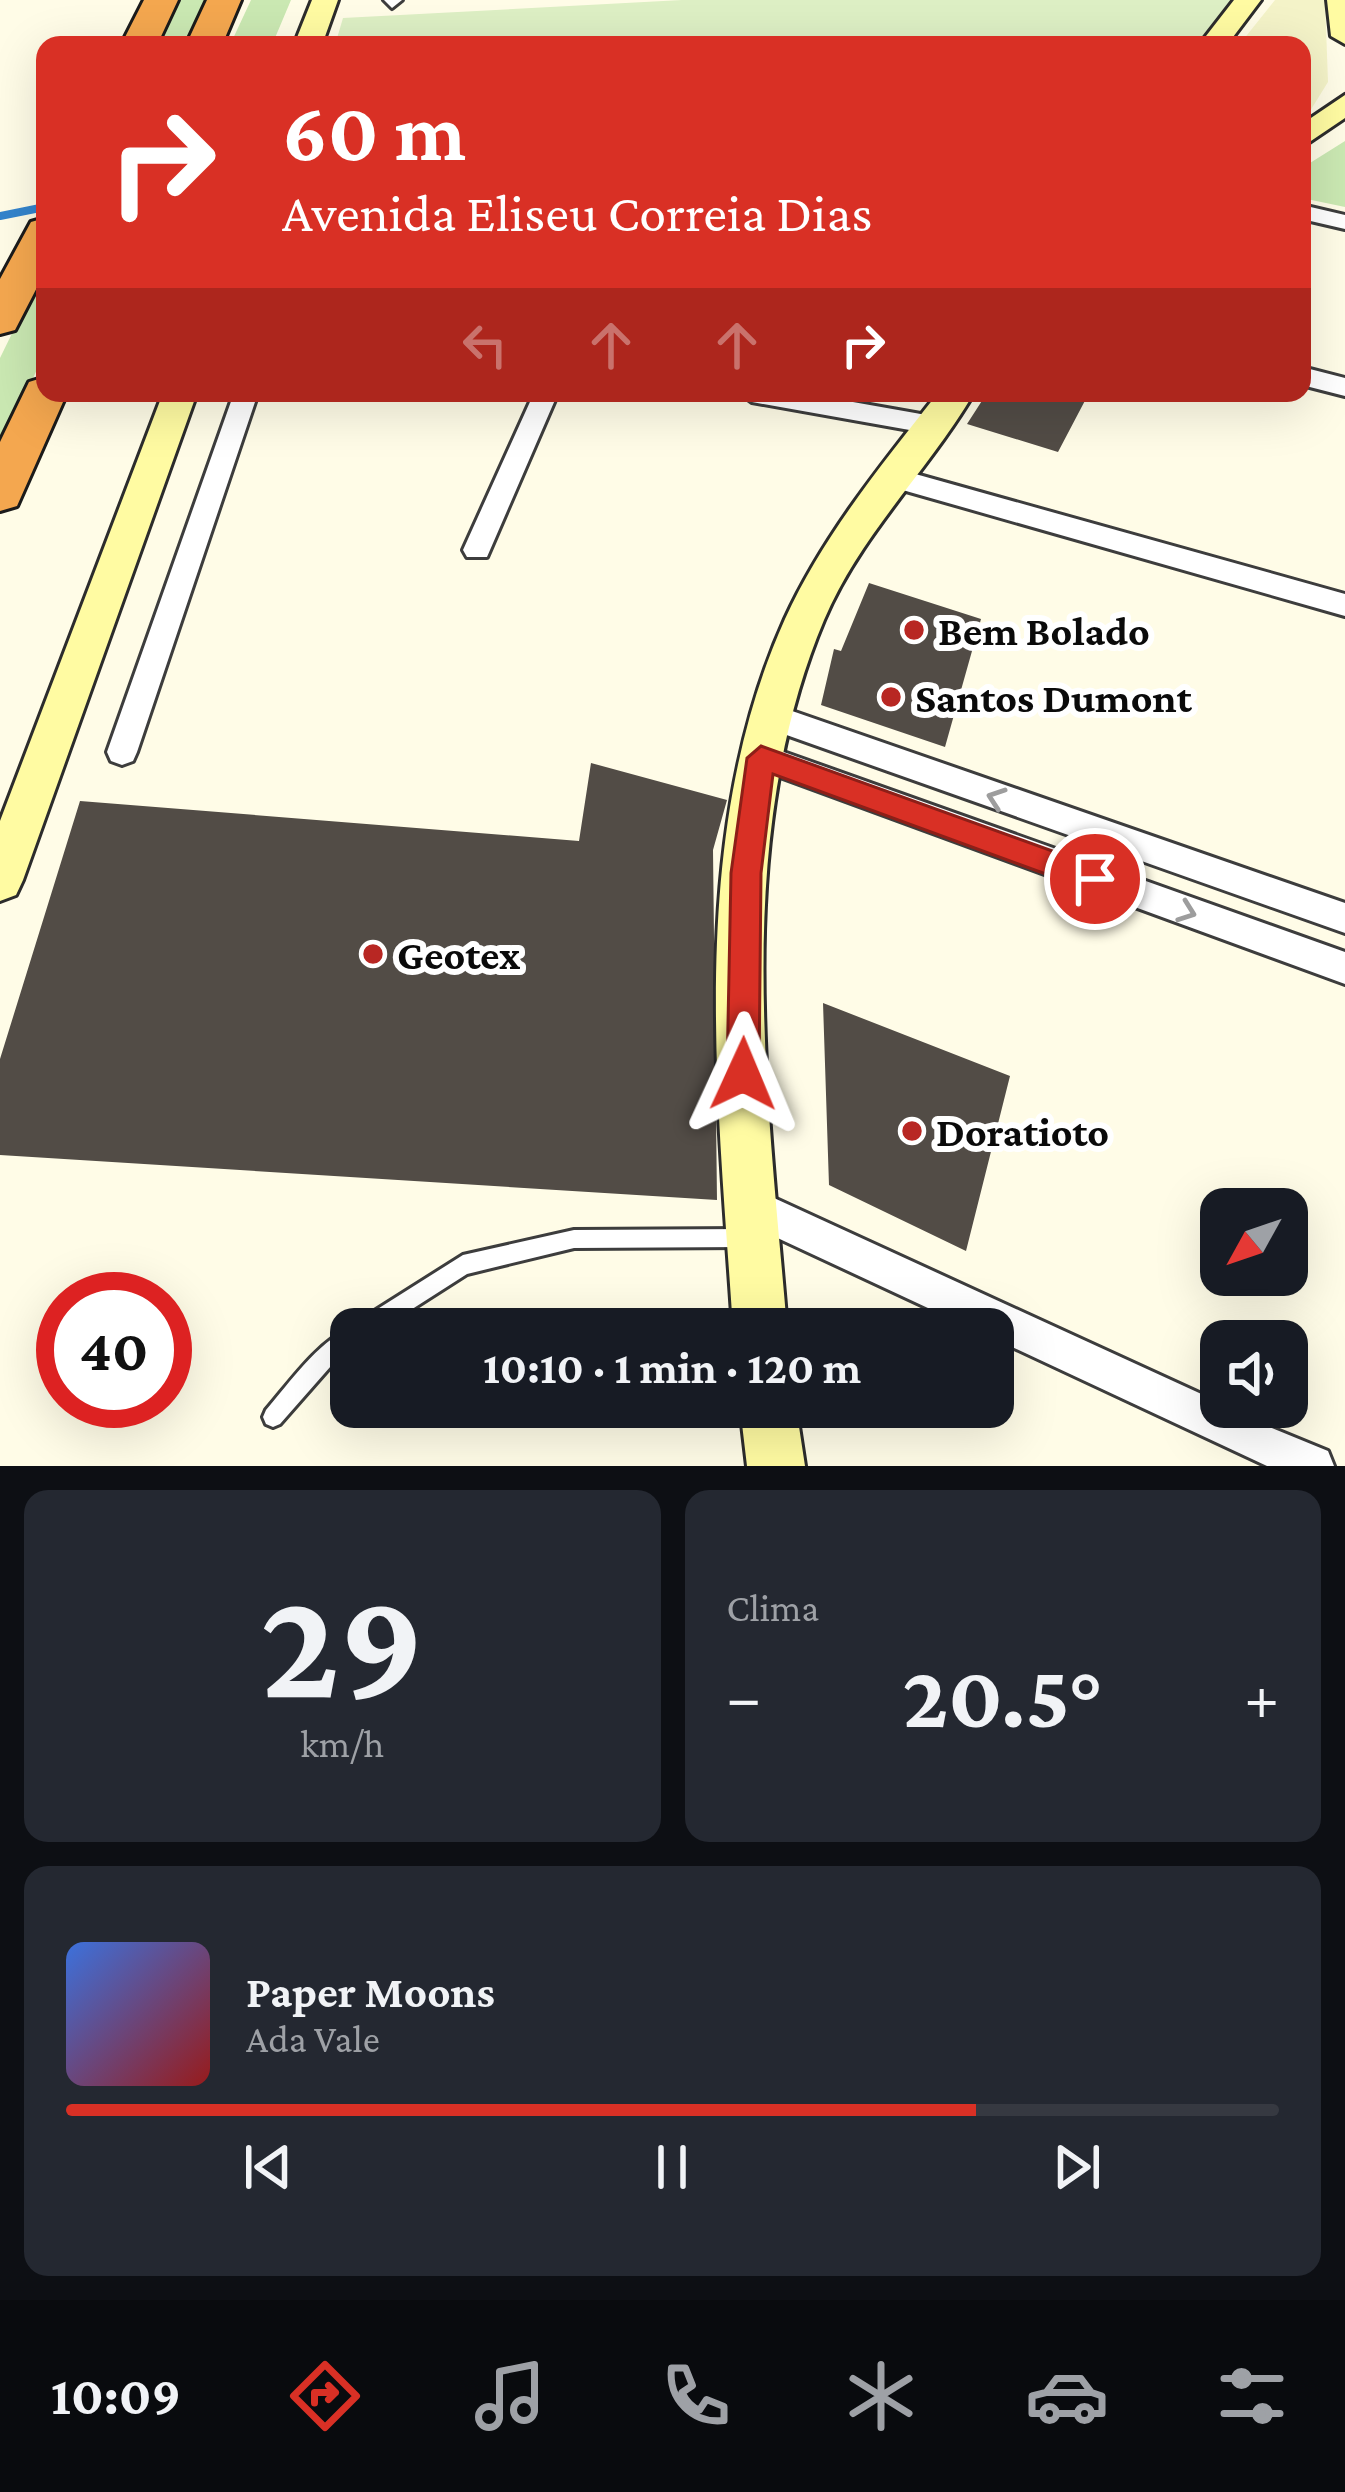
<!DOCTYPE html>
<html lang="pt">
<meta charset="utf-8">
<style>
body{margin:0;font-family:"Crimson Pro",serif;background:#242831;color:#f1f3f6;height:100vh;display:flex;flex-direction:column;font-size:45px;white-space:nowrap}
*{box-sizing:border-box;margin:0}
p{font-size:39px;color:#9ea1a6}
.icon{flex:none;width:66px;height:66px;fill:none;stroke:currentColor;stroke-width:2;stroke-linecap:round;stroke-linejoin:round}
.map{position:relative;height:1466px;overflow:hidden}
.sheet{display:flex;flex-direction:column;gap:24px;padding:24px;background:#0d0f14;flex:1}
.sheet>*{flex:none}
.banner{position:absolute;left:36px;top:36px;width:1275px;height:366px;border-radius:24px;box-shadow:0 12px 48px #0002;background:#d93025;color:#fff;overflow:hidden}
.needle{width:78px;rotate:230deg}
.fabs{position:absolute;left:1200px;top:1188px;display:grid;gap:24px}
.fabs a{display:grid;place-items:center;width:108px;height:108px;border-radius:24px;background:#171b24;box-shadow:0 12px 48px #0002;font-size:60px}
.speed{position:absolute;left:36px;top:1272px;display:flex;gap:24px;font-size:60px;font-weight:700;text-align:center}
.speed>*{display:grid;place-content:center;width:156px;height:156px;border-radius:50%;background:#171b24;box-shadow:0 12px 48px #0002;line-height:1}
.speed .limit{border:18px solid #d22;background:#fff;color:#111}
.pin{position:absolute;display:grid;place-items:center;width:102px;height:102px;color:#fff;margin:-51px;border:6px solid #fff;border-radius:50%;box-shadow:0 3px 12px #0007}
.me{position:absolute;width:132px;margin:-66px;rotate:1deg;stroke-linejoin:round;filter:drop-shadow(0 0 9px #0008)}
.turn{display:flex;align-items:center;gap:42px;height:252px;padding:0 48px;font-size:54px}
.turn .icon{width:156px;height:156px;stroke-width:2.5}
.turn b{display:block;font-size:84px;line-height:102px}
.lanes{display:flex;align-items:center;height:114px;padding:0 48px;background:#0003;justify-content:center;gap:60px;direction:ltr}
.lanes .off{opacity:.35}
.big{font-size:90px;font-weight:700;line-height:1.1}
.sheet .card{flex:1;display:flex;flex-direction:column;justify-content:center;gap:18px;min-width:0;padding:0 42px;border-radius:24px;background:#242831}
.sheet .dial{align-items:center;gap:0}
.dial b{font-size:156px;line-height:1}
.song{display:flex;align-items:center;gap:36px}
.cover{width:144px;height:144px;border-radius:18px;background:linear-gradient(135deg,hsl(220 70% 55%),hsl(0 70% 35%))}
.played{height:12px;border-radius:6px;background:linear-gradient(90deg,#d93025 75%,#363941 75%)}
.keys{display:flex;justify-content:space-around;direction:ltr}
.heat{display:flex;justify-content:space-between;align-items:center;font-size:66px;direction:ltr}
.sheet .tiles{flex:1;display:grid;gap:24px;grid-template-columns:1fr 1fr}
.card:last-child{grid-column:span 2}
.trip{position:absolute;left:330px;top:1308px;width:684px;height:120px;border-radius:24px;background:#171b24;box-shadow:0 12px 48px #0002;font-weight:700;line-height:120px;text-align:center}
.dock{display:flex;height:192px;justify-content:space-around;align-items:center;background:#090b0e;color:#9ea1a6}
.dock .icon{width:84px;height:84px}
.dock .on{color:#d93025}
.dock b{font-size:54px;color:#f1f3f6}
.map>svg:first-child{display:block}
.farmland{fill:#f4f3c8}
.green{fill:#cae8b2}
.pitch{fill:#ddefc4}
.lines{fill:none;stroke-linecap:round;stroke-linejoin:round}
.stream{stroke:#3384cc;stroke-width:8}
.building{fill:#524c46}
.lane-casing{stroke:#3d3d3d;stroke-width:6}
.street-casing{stroke:#3d3d3d;stroke-width:6}
.secondary-casing{stroke:#2c2c2c;stroke-width:6}
.highway-casing{stroke:#1b1b1b;stroke-width:6}
.lane{fill:#fff;fill-rule:evenodd}
.street{fill:#fff;fill-rule:evenodd}
.secondary{fill:#fffba2;fill-rule:evenodd}
.highway{fill:#f4a74f;fill-rule:evenodd}
.oneway{stroke:#9d9d9d}
.route{fill:#d93025;stroke:#8d1f18;stroke-width:3}
.poi-dot{fill:#b82723;stroke:#fff;stroke-width:4.5}
.labels{text-anchor:middle;stroke-width:12;stroke-linejoin:round;paint-order:stroke}
.poi-label{font-size:42px;font-weight:bold;fill:#0a0a0a;stroke:#fff;text-anchor:start}
</style>
<div class="map">
<svg width="1345" height="1466" viewBox="0 0 1345 1466">
<rect width="100%" height="100%" fill="#fffce7"/>
<path class="farmland" d="M1275 0H1325L1328 82 1302 124V45H1239Z"/>
<path class="green" d="M176 0H208L187 45H153Z
M251 0H291L272 45H230Z
M1345 141V207L1302 198V168Z
M45 266V352L0 450V358Z"/>
<path class="pitch" d="M682 0H1235L1204 45H335L343 18Z"/>
<g class="lines">
<path class="stream" d="M0 216 45 207"/>
</g>
<path class="building" d="M987 393H1089L1058 452 967 424Z
M869 583 981 619 945 747 821 705 834 649 841 651Z
M591 763 727 800 713 850 717 1200 0 1155V1059L80 801 579 841Z
M823 1003 1010 1076 966 1251 829 1185Z"/>
<g class="lines">
<g class="lane-casing">
<path id="lane" d="M745 1229 752 1231 754 1238 752 1245 745 1247 574 1248 467 1274 381 1329H351V1349L338 1358 280 1424 273 1427 266 1424 263 1417 266 1410C291 1381 316 1344 351 1327L354 1329 357 1322 463 1255 574 1230Z"/>
</g>
<g class="street-casing">
<path id="street" d="M384 0H402L392 8Z
M1302 205 1345 215V229L1302 219Z
M1302 367 1345 378V396L1302 385Z
M234 393H258L137 752 133 761 122 765 111 761 107 752Z
M534 393H558L487 557H467L463 550Z
M740 393H802L932 416 945 425 932 434 752 402Z
M894 468 1345 594V616L885 485 881 478 885 471Z
M772 704 1345 903V933L761 726 757 717 761 708Z
M761 744 1345 952V984L750 766 746 757 750 748Z
M752 1188 1221 1403V1407L1328 1451 1334 1466H1267L993 1338V1329H973L739 1220 733 1207 739 1194Z"/>
</g>
<g class="secondary-casing">
<path id="secondary" d="M312 0H338L322 45H294Z
M1234 0H1261L1227 45H1199Z
M1327 0H1345V44L1331 36Z
M1345 95V118L1302 147V124Z
M163 393H197L23 880 16 895 0 901V821Z
M938 393H974C928 471 860 535 824 620 731 841 768 1096 787 1329H733C718 1096 686 839 785 619 823 536 882 464 938 393Z
M740 1407H796L805 1466H747Z"/>
</g>
<g class="highway-casing">
<path id="highway" d="M144 0H178L157 45H121Z
M207 0H241L222 45H186Z
M45 218V272L15 330 0 334V279L31 222Z
M45 377V393H67L17 506 0 511V442L29 382Z"/>
</g>
<use href="#lane" class="lane"/>
<use href="#street" class="street"/>
<use href="#secondary" class="secondary"/>
<use href="#highway" class="highway"/>
</g>
<defs><path id="oneway-chevron" d="M-2-3.5L2.5 0L-2 3.5" fill="none" stroke-width="1.6" stroke-linecap="round" stroke-linejoin="round" transform="scale(3)"/></defs>
<g class="oneway">
<use href="#oneway-chevron" transform="translate(996 798) rotate(-161)"/>
<use href="#oneway-chevron" transform="translate(1187 912) rotate(20)"/>
</g>
<path class="route" d="M761 746 1105 870 1110 879 1095 892 773 774 761 873 759 1074 754 1085 743 1090 732 1085 727 1074 731 873 747 758Z"/>
<g class="poi-dot">
<circle cx="914" cy="630" r="12"/>
<circle cx="891" cy="697" r="12"/>
<circle cx="373" cy="954" r="12"/>
<circle cx="912" cy="1131" r="12"/>
</g>
<g class="labels">
<g class="poi-label">
<text x="938" y="645">Bem Bolado</text>
<text x="915" y="712">Santos Dumont</text>
<text x="397" y="969">Geotex</text>
<text x="936" y="1146">Doratioto</text>
</g>
</g>
</svg>
<div class="fabs">
<a><svg class="needle" viewBox="-14 -14 28 28"><path d="M0-13l5 13h-10z" fill="#e53935"/><path d="M0 13l5-13h-10z" fill="#9ea1a6"/></svg></a>
<a><svg class="icon" aria-label="sound" viewBox="0 0 24 24"><path d="M4 9h4l5-4v14l-5-4H4zM17 9q2 3 0 6"/></svg></a>
</div>
<div class="speed"><div class="limit">40</div></div>
<div class="pin" style="left:1095px;top:879px;background:#d93025"><svg class="icon" aria-label="arrive" viewBox="0 0 24 24"><path d="M6 21V4h12l-3 4 3 4H6"/></svg></div>
<svg class="me" style="left:743px;top:1074px" viewBox="-20 -20 40 40"><path d="M0-17L14 15 0 8-14 15z" fill="#d93025" stroke="#fff" stroke-width="4"/></svg>
<div class="trip">10:10 · 1 min · 120 m</div>
<div class="banner">
<div class="turn"><svg class="icon" aria-label="right" viewBox="0 0 24 24"><path d="M7 20v-9h11M14 6l5 5-5 5"/></svg><div><b>60 m</b>Avenida Eliseu Correia Dias</div></div>
<div class="lanes"><svg class="icon off" aria-label="left" viewBox="0 0 24 24"><path d="M17 20v-9H6M10 6l-5 5 5 5"/></svg><svg class="icon off" aria-label="ahead" viewBox="0 0 24 24"><path d="M12 20V5M6 11l6-6 6 6"/></svg><svg class="icon off" aria-label="ahead" viewBox="0 0 24 24"><path d="M12 20V5M6 11l6-6 6 6"/></svg><svg class="icon" aria-label="right" viewBox="0 0 24 24"><path d="M7 20v-9h11M14 6l5 5-5 5"/></svg></div>
</div>
</div>
<section class="sheet">
<div class="tiles">
<div class="card dial"><b>29</b><p>km/h</p></div>
<div class="card"><p>Clima</p>
<div class="heat"><a>−</a><b class="big">20.5°</b><a>+</a></div>
</div>
<div class="card">
<div class="song"><i class="cover"></i><div><b>Paper Moons</b><p>Ada Vale</p></div></div>
<div class="played"></div>
<div class="keys"><svg class="icon" aria-label="previous" viewBox="0 0 24 24"><path d="M18 5L8 12l10 7zM5 5v14"/></svg><svg class="icon" aria-label="pause" viewBox="0 0 24 24"><path d="M8 5v14M16 5v14"/></svg><svg class="icon" aria-label="next" viewBox="0 0 24 24"><path d="M6 5l10 7-10 7zM19 5v14"/></svg></div>
</div>
</div>
</section>
<nav class="dock">
<b>10:09</b>
<svg class="icon on" aria-label="directions" viewBox="0 0 24 24"><path d="M12 3l9 9-9 9-9-9zM9 14v-3h6M13 9l2 2-2 2"/></svg>
<svg class="icon" aria-label="music" viewBox="0 0 24 24"><path d="M9 18V5l10-2v13"/><circle cx="6" cy="18" r="3"/><circle cx="16" cy="16" r="3"/></svg>
<svg class="icon" aria-label="phone" viewBox="0 0 24 24"><path d="M5 4h4l2 5-3 2q2 4 5 5l2-3 5 2v4C11 20 4 13 5 4z"/></svg>
<svg class="icon" aria-label="climate" viewBox="0 0 24 24"><path d="M12 3v18M4 7l16 10M4 17L20 7"/></svg>
<svg class="icon" aria-label="car" viewBox="0 0 24 24"><path d="M5 17H2v-5l4-1 3-4h7l3 4 3 1v5h-3M9 17h6M6 11h13"/><circle cx="7" cy="17" r="2"/><circle cx="17" cy="17" r="2"/></svg>
<svg class="icon" aria-label="filters" viewBox="0 0 24 24"><path d="M4 7h16M4 17h16"/><circle cx="9" cy="7" r="2"/><circle cx="15" cy="17" r="2"/></svg>
</nav>
